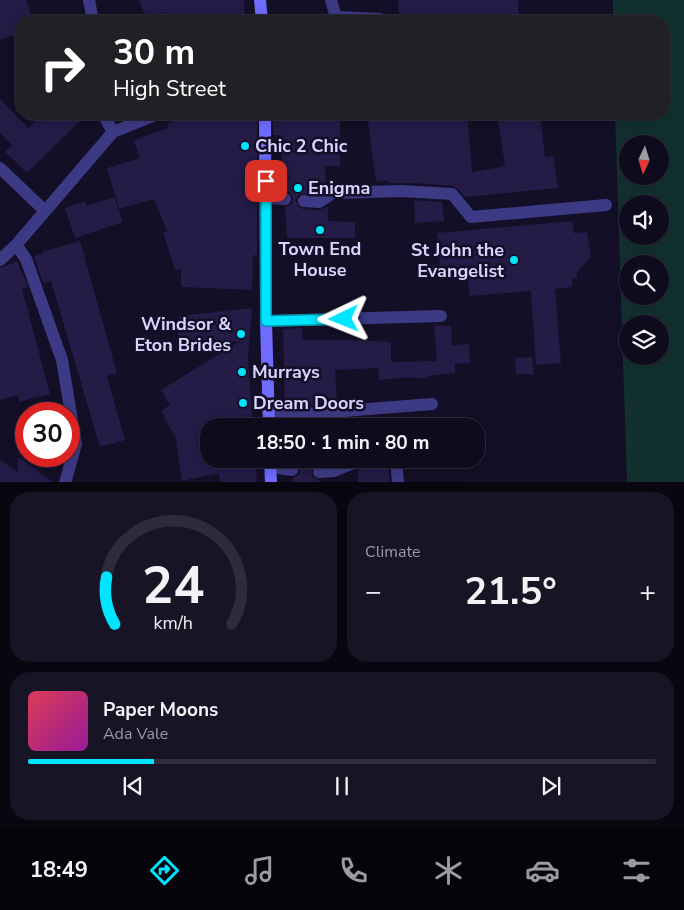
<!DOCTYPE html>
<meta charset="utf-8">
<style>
body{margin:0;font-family:"Nunito Sans",sans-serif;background:#171425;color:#f1f3f6;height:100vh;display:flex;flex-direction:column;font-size:19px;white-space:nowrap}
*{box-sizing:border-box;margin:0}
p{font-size:16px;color:#9b9ba3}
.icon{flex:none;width:28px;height:28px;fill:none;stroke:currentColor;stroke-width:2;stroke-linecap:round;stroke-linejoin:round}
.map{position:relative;height:482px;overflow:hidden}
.side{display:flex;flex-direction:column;gap:10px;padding:10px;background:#08060f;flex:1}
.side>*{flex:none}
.banner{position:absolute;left:15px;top:15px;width:655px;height:105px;border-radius:20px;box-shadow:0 2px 12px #0003,0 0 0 1px #2e2b3b;background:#202124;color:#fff;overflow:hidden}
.needle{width:32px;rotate:184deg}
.controls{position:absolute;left:619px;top:135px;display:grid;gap:10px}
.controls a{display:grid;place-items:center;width:50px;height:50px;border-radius:50%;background:#0e0b1c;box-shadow:0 2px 12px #0003,0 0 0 1px #2e2b3b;font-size:25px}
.speed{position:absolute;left:15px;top:402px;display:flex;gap:10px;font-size:25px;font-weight:700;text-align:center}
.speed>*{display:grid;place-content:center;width:65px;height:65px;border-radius:50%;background:#0e0b1c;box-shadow:0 2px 12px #0003,0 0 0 1px #2e2b3b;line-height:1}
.speed .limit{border:8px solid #d22;background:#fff;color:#111}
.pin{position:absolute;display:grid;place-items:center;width:42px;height:42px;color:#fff;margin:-21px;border-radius:10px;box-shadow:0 2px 8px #0006}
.me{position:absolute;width:55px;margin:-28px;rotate:268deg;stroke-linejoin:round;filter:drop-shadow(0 0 4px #0008)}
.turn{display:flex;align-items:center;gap:18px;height:105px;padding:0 15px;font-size:22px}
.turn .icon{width:65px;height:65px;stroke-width:2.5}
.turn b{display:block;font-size:35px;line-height:42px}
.big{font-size:38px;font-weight:700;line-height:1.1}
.side .widget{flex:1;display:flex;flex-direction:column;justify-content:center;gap:8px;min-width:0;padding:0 18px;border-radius:20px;background:#171425}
.side .dial{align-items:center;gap:0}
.dial svg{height:130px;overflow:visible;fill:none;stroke:#2e2b3b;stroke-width:7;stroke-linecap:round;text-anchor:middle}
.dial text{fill:#f1f3f6;stroke:none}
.song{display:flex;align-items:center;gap:15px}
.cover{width:60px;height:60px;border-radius:8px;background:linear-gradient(135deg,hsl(350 70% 55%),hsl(300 70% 35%))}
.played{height:5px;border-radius:2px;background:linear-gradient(90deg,#00e5ff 20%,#2e2b3b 20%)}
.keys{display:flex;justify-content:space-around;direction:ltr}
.heat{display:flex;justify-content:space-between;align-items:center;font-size:28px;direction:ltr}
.side .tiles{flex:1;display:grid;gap:10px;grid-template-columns:1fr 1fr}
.widget:last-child{grid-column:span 2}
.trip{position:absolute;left:200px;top:418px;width:285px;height:50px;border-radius:20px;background:#0e0b1c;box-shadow:0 2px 12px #0003,0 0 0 1px #2e2b3b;font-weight:700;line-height:50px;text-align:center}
.tabs{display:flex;height:80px;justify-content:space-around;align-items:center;background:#06040b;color:#9b9ba3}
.tabs .icon{width:35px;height:35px}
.tabs .active{color:#00e5ff}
.tabs b{font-size:22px;color:#f1f3f6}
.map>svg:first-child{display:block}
.green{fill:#12302f;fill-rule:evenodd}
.building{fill:#241b47}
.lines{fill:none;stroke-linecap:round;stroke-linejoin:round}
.lane{stroke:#3d3a85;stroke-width:12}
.street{stroke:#3d3a85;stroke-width:12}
.secondary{stroke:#6f6bff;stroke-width:12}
.route-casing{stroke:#0095a6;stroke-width:12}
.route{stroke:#00e5ff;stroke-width:9}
.poi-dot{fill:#00e5ff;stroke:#130f26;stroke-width:2}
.labels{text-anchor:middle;stroke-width:5;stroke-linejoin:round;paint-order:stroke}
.poi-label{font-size:18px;font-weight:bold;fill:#d9d4ff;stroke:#130f26;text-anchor:start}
</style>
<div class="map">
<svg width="684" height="483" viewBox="0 0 684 483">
<rect width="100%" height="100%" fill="#130f26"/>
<path class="green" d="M613 0H684V482H627L615 114H664V21H613ZM628 144H660V176H628ZM628 204H660V236H628ZM628 264H660V296H628ZM628 324H660V356H628Z"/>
<path class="building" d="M0 0H26L33 21H21V33L0 40Z
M139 0H244L245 21H169L168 13 146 17Z
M398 0H518L519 21H437L436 16 399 20Z
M0 99 28 128 42 114H87L27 173 5 152 12 145 0 133Z
M194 114H257V254L253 256 252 290 181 287V269L175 270 163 232 167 231 154 199 119 209 107 168 140 158 134 140 168 128 167 123Z
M273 114H340V166H325L326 188 317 194H301L297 197 296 201 299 207 303 209 318 210 327 207 328 209V221L355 222V238H287L285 207 292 204 293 199 290 192 284 191 280 135H273Z
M367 114H467L472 172 505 166 497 114H540L545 157 553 156 558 188 465 197 458 189 453 186 414 183H388V180L376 182Z
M114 197 123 222 75 238 65 208 85 201 87 206Z
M414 200 442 202 444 221 415 223Z
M572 221 574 233 587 232 591 257 577 272V278H572V287L555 289 561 363 536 365 531 291 470 296 467 274 441 277 437 233Z
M80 241 117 373 107 376 125 440 100 447 51 281 43 283 34 256 43 254 42 252Z
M17 261 28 287 22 289 50 394 19 402V395L0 400V268Z
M252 308 248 358 253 426H209V459H255L257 483H220L219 473 182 481 176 439 161 411 170 405 161 390 240 341 183 348V340H178V316Z
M451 325 452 345 469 344 470 363 455 364V373L427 376V378H411V377L379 380 378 368 335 370 337 403 285 408 283 329 302 328 303 340H359L391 342V362L437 361 434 326Z
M532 357 534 374H516L515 358Z
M338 420V426H287V424Z
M18 457 55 483H0V460L18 472Z
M290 459H318V464L314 466 311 472 313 477 319 480V483H293V478L298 475 300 471 297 464 291 462Z
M370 464 388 466 390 483H358V470Z"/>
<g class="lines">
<path class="lane" d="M89 0 93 21
M331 0 336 17 380 19 386 21
M103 114 113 132
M266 198 285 199
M304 201 319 202 333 193 400 191 452 194 471 217 606 205
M269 417 432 404
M396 459 398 483
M271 467 292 470
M319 472 334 471 364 459"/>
<path class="street" d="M0 168 45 211
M16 245 26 259 62 360 76 444 65 483
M0 260 16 245 113 132 158 114
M266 321 441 316"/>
<path class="secondary" d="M260 0 262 21
M265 114 266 321 269 426
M270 459 271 483"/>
</g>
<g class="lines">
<g class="route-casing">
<path id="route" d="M266 181V321L344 319"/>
</g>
<use href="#route" class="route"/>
</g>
<g class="poi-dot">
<circle cx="245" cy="146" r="5"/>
<circle cx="298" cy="188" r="5"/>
<circle cx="320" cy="230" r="5"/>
<circle cx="514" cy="260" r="5"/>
<circle cx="241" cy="334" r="5"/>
<circle cx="242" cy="372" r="5"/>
<circle cx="243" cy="403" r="5"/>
</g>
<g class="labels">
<g class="poi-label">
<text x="255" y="152">Chic 2 Chic</text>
<text x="308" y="194">Enigma</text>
<text x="320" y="255" text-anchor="middle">Town End<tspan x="320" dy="21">House</tspan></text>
<text x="504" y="256" text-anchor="end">St John the<tspan x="504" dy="21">Evangelist</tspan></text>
<text x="231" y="330" text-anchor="end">Windsor &amp;<tspan x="231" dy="21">Eton Brides</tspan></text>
<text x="252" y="378">Murrays</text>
<text x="253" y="409">Dream Doors</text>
</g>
</g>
</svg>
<div class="controls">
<a><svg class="needle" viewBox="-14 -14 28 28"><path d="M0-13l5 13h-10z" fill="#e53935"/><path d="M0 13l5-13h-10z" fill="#9b9ba3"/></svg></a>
<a><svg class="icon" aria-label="sound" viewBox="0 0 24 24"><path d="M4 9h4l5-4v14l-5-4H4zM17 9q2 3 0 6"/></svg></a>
<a><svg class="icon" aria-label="search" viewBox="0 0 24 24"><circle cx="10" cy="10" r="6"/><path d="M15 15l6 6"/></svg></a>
<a><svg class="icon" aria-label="layers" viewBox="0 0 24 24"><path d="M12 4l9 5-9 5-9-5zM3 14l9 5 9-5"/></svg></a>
</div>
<div class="speed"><div class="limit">30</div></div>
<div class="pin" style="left:266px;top:181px;background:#d93025"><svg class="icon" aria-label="arrive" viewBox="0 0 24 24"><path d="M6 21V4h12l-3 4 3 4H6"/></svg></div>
<svg class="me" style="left:344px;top:319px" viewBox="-20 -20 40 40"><path d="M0-17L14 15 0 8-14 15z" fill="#00e5ff" stroke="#fff" stroke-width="4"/></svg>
<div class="trip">18:50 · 1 min · 80 m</div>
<div class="banner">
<div class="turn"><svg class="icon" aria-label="right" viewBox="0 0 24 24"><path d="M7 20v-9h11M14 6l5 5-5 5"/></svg><div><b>30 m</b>High Street</div></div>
</div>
</div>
<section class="side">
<div class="tiles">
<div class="widget dial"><svg viewBox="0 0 100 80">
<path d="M14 69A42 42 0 1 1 86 69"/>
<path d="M14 69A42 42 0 0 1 9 40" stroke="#00e5ff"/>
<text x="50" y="56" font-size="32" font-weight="700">24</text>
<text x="50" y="72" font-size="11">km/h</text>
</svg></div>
<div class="widget"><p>Climate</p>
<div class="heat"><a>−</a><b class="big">21.5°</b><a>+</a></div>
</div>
<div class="widget">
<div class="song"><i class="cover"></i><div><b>Paper Moons</b><p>Ada Vale</p></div></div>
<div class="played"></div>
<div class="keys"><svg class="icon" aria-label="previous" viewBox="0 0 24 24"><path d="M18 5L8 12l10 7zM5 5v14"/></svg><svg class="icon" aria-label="pause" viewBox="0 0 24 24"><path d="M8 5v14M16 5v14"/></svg><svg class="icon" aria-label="next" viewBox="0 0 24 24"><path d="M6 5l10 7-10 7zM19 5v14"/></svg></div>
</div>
</div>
</section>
<nav class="tabs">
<b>18:49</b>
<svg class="icon active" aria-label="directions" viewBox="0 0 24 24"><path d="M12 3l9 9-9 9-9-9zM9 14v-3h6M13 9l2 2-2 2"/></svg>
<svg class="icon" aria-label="music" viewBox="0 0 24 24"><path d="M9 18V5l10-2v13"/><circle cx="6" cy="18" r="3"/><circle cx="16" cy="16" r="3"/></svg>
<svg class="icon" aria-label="phone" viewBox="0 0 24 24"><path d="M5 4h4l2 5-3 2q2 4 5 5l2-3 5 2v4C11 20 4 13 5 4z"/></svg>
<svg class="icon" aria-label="climate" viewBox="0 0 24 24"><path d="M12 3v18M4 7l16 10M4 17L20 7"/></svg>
<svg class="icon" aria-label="car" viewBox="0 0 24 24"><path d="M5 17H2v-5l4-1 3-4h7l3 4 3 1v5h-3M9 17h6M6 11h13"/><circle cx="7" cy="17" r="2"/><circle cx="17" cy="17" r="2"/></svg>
<svg class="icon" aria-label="filters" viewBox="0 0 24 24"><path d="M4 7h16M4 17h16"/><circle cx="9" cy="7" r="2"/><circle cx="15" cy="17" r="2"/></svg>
</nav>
